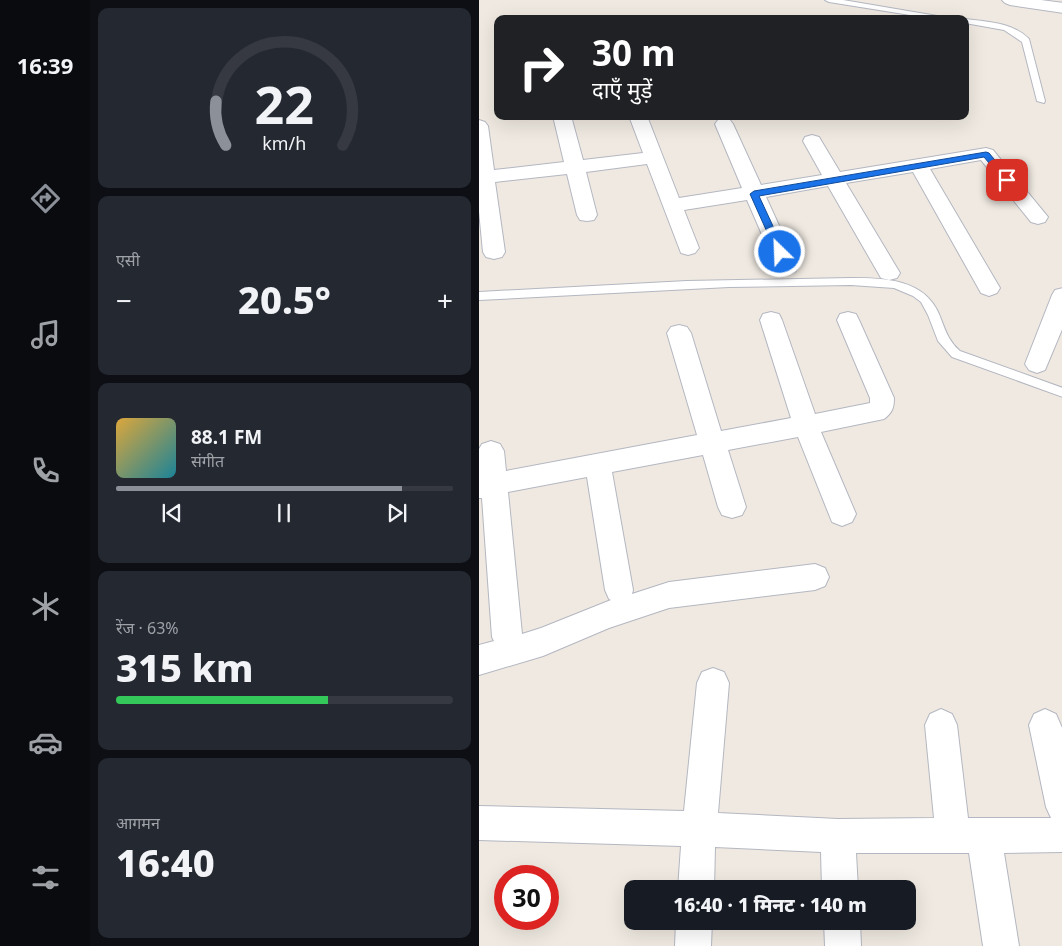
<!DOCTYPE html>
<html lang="hi">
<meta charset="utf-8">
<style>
body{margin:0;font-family:"Noto Sans","Noto Sans Devanagari",sans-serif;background:#242831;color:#f1f3f6;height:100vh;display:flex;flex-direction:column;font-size:19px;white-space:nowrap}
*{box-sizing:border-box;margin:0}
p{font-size:16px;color:#9ea1a6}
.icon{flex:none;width:28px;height:28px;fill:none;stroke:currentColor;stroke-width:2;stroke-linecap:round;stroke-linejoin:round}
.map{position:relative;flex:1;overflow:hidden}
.panel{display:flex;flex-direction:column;gap:8px;padding:8px;background:#0d0f14;width:389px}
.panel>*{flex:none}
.top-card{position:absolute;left:15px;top:15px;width:475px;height:105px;border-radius:10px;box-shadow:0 5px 20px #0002;background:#202124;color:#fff;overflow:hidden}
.speed{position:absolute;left:15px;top:865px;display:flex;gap:10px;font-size:25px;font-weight:700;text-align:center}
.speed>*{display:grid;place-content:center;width:65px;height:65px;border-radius:50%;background:#171b24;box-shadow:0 5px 20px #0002;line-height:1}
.speed .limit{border:8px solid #d22;background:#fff;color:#111}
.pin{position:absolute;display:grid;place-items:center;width:42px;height:42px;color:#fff;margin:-21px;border-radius:10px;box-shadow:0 2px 8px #0006}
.me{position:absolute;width:55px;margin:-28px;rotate:336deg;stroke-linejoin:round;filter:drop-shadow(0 0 4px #0008)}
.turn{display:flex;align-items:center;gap:18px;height:105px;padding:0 15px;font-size:22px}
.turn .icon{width:65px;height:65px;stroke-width:2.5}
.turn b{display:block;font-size:35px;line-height:42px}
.big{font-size:38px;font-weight:800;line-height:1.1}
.panel .tile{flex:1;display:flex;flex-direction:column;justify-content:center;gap:8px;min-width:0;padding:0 18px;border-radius:10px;background:#242831}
.panel .dial{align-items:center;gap:0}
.dial svg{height:130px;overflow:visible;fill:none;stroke:#363941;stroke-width:7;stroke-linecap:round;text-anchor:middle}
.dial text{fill:#f1f3f6;stroke:none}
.song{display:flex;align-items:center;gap:15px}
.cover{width:60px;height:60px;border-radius:8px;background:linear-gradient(135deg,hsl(40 70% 55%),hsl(190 70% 35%))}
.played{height:5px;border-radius:2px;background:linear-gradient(90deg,#8c9099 85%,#363941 85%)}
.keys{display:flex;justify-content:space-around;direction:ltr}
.heat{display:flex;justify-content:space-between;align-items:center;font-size:28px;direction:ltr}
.charge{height:8px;border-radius:4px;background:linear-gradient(90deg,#34c759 63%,#363941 0)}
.trip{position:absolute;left:145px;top:880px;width:292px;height:50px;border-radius:10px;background:#171b24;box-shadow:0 5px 20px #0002;font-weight:800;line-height:50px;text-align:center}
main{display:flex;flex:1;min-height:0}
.dock{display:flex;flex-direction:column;width:90px;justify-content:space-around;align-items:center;background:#090b0e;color:#9ea1a6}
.dock .icon{width:35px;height:35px}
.dock .on{color:#8c9099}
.dock b{font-size:22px;color:#f1f3f6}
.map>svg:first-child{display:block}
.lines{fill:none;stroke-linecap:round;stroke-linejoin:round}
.lane-casing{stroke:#b4b7c1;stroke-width:2}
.street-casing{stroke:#b4b7c1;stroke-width:2}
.lane{fill:#fff;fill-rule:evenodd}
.street{fill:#fff;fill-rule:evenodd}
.route{fill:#1a73e8;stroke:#114b97}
</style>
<main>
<nav class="dock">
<b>16:39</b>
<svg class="icon on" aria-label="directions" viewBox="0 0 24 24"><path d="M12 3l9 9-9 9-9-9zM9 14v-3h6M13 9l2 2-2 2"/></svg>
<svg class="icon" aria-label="music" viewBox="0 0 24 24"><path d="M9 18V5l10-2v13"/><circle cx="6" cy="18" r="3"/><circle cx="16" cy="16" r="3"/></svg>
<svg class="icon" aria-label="phone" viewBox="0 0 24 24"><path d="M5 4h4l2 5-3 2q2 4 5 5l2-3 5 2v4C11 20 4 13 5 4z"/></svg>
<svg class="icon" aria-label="climate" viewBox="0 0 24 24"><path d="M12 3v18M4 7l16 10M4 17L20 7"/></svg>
<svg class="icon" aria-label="car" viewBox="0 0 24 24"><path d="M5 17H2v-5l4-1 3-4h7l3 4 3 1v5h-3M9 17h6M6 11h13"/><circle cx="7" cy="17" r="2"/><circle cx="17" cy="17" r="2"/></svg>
<svg class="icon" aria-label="filters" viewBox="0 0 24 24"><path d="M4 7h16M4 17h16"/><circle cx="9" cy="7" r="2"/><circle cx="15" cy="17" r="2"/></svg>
</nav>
<section class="panel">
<div class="tile dial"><svg viewBox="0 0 100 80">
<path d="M14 69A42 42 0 1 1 86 69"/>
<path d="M14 69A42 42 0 0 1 8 42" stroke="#8c9099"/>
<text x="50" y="56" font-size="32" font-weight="700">22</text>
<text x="50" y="72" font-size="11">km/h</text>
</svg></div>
<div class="tile"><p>एसी</p>
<div class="heat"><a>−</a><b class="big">20.5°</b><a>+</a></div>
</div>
<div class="tile">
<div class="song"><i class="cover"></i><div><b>88.1 FM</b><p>संगीत</p></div></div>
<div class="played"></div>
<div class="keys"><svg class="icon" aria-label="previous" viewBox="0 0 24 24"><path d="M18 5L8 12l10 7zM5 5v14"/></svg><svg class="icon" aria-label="pause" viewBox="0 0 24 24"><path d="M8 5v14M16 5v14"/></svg><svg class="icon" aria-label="next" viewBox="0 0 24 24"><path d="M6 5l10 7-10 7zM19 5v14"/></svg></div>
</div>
<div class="tile"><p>रेंज · 63%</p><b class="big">315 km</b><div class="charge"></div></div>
<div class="tile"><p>आगमन</p><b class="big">16:40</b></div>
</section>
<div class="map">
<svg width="584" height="946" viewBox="0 0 584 946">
<rect width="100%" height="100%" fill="#efe9e1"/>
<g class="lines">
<g class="lane-casing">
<path id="lane" d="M346 0H364L476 19H456L350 2Z
M486 19C509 22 533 22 550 39L566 101 565 103 558 101 543 42 525 30 486 23Z
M372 278C406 278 445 279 460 314 466 329 469 341 481 351L584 388V397L473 357 459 341 449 315 442 302 434 296 415 288 372 285 250 287 0 300V292L208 281Z"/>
</g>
<g class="street-casing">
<path id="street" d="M523 0H562L584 3V13L531 5 526 3Z
M74 116H92L104 160 164 153 150 116H168L200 198 263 188 236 124 239 120 245 119 251 120 254 124 282 185 343 175 324 141 326 137 333 135 340 137 361 172 507 148 514 150 569 217 566 222 559 224 552 222 502 160 451 169 521 288 518 293 510 296 502 293 434 172 367 183 421 273 418 278 410 280 402 278 349 186 287 197 319 267 316 272 308 274 300 272 297 267 268 200 205 210 220 248 216 253 209 255 202 253 168 164 107 172 118 215 115 220 108 221 101 220 98 215 88 174 16 182 26 252 23 257 15 259 7 257 4 252 0 211V120L6 122 9 126 15 170 85 162Z
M584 288V327L566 370 558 373 550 370 546 364 573 295 576 290Z
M292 312 300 314 303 320 336 414 391 403V398L358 320 361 314 369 312 377 314 380 320 415 398C415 408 413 413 405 419L342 432 377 514 373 522 363 526 353 522 319 437 249 450 267 507 263 515 253 518 243 515 239 507 224 455 133 472 154 590 153 594 190 582 336 564 346 568 350 577 346 586 336 590 190 608 130 628 64 656 0 675V645L15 641 13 637 3 498H0V449L3 444 12 441 21 444 25 451 27 471 218 435 188 333 192 327 200 325 208 327 212 333 242 431 312 418 281 320 284 314ZM108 477 126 590 130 599 132 600 62 628 43 634 29 492Z
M234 668 245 672 250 683 239 813 359 819 455 818 446 725 451 714 462 709 473 714 478 725 489 818H572L567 807 550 725 555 714 566 709 577 714 584 730V852L525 853 540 946H504L490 853H377L379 889H343L342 852 236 847 235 889H199L202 846 0 840V806L205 811 218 683 223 672Z
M197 921H233L232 946H196Z
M345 921H381L382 946H346Z"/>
</g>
<use href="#lane" class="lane"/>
<use href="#street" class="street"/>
</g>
<path class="route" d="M507 152 510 153 531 178V181H525L505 157 280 196 306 252 301 255 297 252 271 194 275 191Z"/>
</svg>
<div class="speed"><div class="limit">30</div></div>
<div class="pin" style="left:528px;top:180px;background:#d93025"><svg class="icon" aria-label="arrive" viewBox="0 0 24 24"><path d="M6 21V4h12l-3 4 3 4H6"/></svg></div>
<svg class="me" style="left:301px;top:252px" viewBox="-20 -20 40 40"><circle r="17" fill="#1a73e8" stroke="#fff" stroke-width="3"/><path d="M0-11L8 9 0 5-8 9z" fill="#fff"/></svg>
<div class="trip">16:40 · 1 मिनट · 140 m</div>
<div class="top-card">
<div class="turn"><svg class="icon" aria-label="right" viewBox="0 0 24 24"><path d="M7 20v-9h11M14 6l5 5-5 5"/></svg><div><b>30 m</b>दाएँ मुड़ें</div></div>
</div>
</div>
</main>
